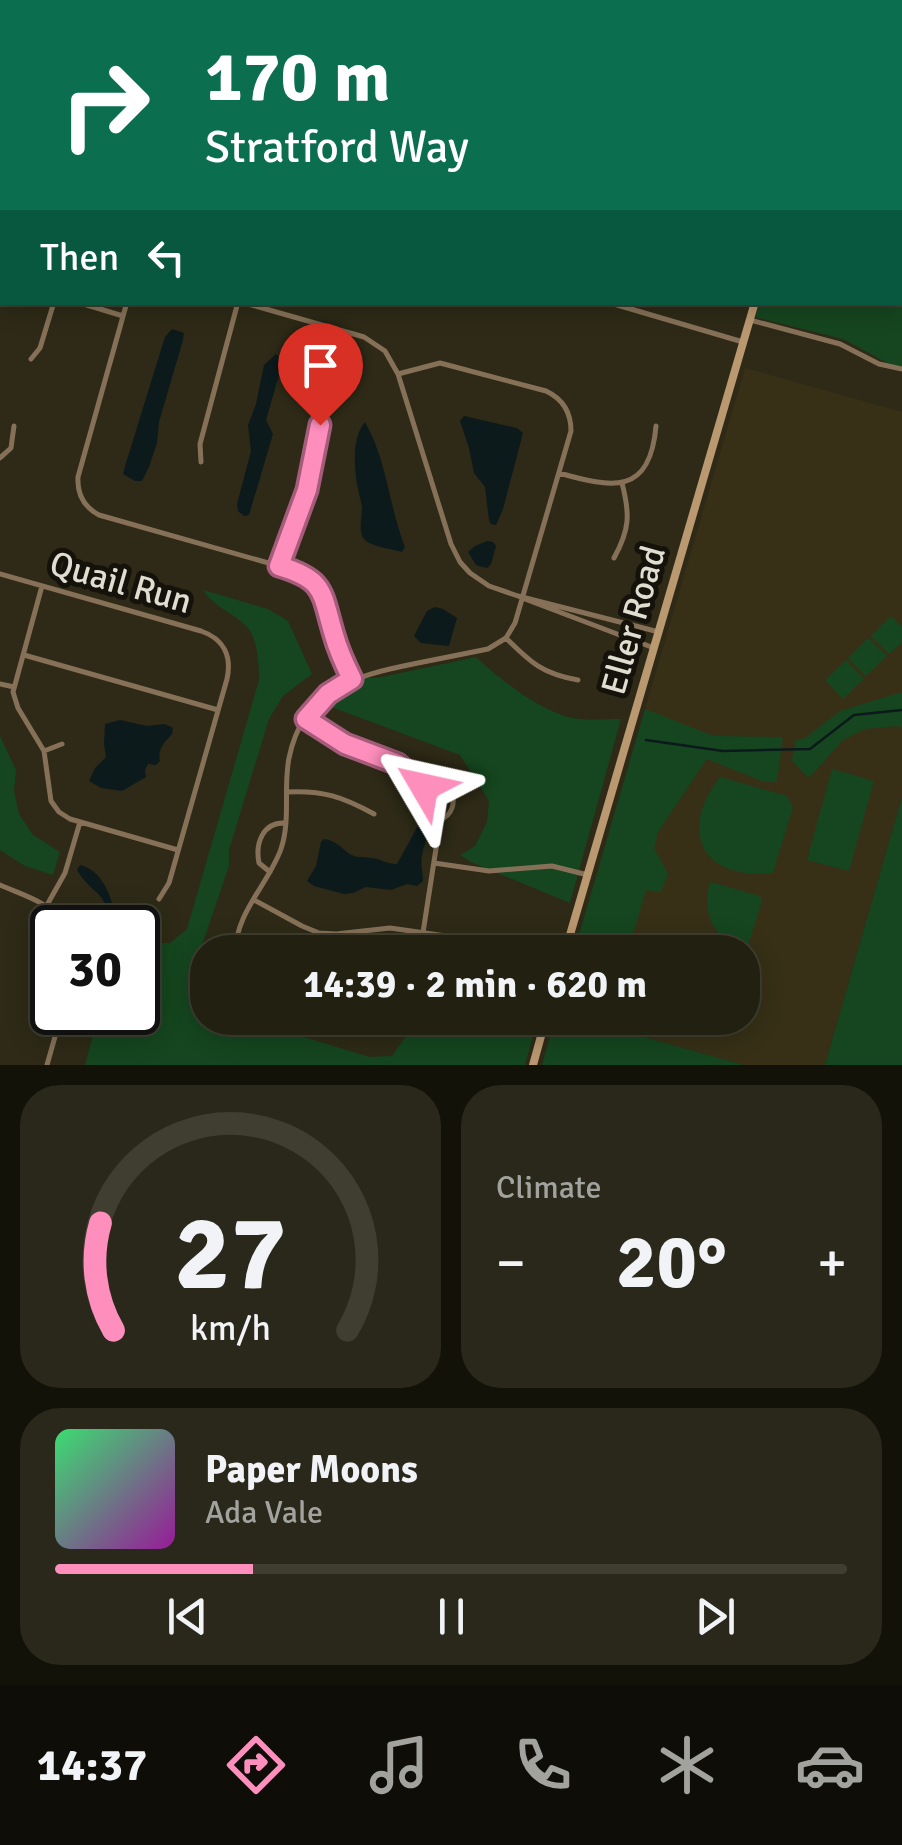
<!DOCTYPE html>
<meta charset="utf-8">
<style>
body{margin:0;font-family:Signika,sans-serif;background:#2a281a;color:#f1f3f6;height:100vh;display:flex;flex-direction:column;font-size:38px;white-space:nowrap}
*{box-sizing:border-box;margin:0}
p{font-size:32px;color:#a2a39f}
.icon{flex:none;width:55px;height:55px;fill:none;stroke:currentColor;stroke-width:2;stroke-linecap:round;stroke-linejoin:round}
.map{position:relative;height:1065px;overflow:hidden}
.sheet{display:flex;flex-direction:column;gap:20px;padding:20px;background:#131209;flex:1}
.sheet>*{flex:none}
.banner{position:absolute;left:0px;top:0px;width:902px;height:305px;box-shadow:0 5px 25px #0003,0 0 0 2px #3f3e31;background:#0b6e4f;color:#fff;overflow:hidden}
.speed{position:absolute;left:30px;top:905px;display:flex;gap:20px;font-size:50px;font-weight:700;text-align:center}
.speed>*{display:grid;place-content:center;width:130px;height:130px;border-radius:50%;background:#222011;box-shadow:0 5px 25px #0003,0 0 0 2px #3f3e31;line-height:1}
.speed .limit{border:5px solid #111;border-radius:15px;background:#fff;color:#111}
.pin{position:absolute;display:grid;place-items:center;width:85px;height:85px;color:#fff;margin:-102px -42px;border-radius:50% 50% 50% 0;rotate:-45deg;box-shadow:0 0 10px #0007}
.pin .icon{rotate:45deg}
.me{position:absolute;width:110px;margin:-55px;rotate:306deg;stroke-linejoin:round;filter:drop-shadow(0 0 8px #0008)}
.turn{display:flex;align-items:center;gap:35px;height:210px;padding:0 40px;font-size:45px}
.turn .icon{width:130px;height:130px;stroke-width:2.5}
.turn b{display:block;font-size:70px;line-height:85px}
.then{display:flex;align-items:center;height:95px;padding:0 40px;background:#0003;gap:20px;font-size:38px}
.big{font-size:75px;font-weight:800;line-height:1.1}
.sheet .tile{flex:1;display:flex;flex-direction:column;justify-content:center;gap:15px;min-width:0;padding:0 35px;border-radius:40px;background:#2a281a}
.sheet .dial{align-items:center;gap:0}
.dial svg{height:260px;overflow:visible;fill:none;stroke:#3f3e31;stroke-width:7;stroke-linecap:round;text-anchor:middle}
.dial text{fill:#f1f3f6;stroke:none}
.song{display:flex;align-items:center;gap:30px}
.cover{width:120px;height:120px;border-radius:15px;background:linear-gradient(135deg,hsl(140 70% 55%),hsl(300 70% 35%))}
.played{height:10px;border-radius:5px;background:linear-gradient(90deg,#fe8ebc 25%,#3f3e31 25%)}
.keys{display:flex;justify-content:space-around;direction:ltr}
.heat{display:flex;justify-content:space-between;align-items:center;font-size:55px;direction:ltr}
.sheet .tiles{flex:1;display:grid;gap:20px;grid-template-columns:1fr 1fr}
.tile:last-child{grid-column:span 2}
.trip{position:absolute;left:190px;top:935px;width:570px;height:100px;border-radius:40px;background:#222011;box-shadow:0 5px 25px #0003,0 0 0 2px #3f3e31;font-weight:800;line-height:100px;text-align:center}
.dock{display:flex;height:160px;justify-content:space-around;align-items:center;background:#0e0d07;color:#a2a39f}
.dock .icon{width:70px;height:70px}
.dock .on{color:#fe8ebc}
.dock b{font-size:45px;color:#f1f3f6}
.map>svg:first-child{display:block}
.built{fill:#373017}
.green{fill:#15461f}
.water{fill:#0c1a1b}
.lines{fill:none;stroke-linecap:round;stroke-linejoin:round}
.stream{stroke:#0c1a1b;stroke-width:2.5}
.street{stroke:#867158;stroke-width:5}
.secondary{stroke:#ba9870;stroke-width:8}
.route-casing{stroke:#a55c7a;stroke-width:25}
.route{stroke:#fe8ebc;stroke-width:18}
.labels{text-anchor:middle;stroke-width:10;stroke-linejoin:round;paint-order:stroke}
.street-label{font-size:35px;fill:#e0ddd1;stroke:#14120a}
</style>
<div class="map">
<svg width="902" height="1065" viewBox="0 0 902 1065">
<rect width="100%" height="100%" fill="#2e2a17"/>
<path class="built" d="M745 368 902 412V797L825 1065H744L576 1018H742V952H574Z"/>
<path class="green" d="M0 0H456L464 2H2V23L0 22Z
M900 130H902V371L843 339 755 317 760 303 900 302Z
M203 590 268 609 288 621 312 674 283 696 269 719 229 850V866L202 945 192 998 195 1003 207 1008 208 1018H240L370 1057 392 1056 419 1018H538L525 1065H85L99 1013 138 1012V931L153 943H170L187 929 259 680C259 664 258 638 246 626 232 612 214 607 203 590Z
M891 616 902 627V642L889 654 871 636Z
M868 638 887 656 866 676 848 658Z
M476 657C499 679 541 711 572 718 587 721 606 719 621 719L570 903 471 862 460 855 475 846 487 822 489 801 460 755 326 705 332 676 377 678Z
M846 660 864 679 843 699 825 680Z
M902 692V728L898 726 865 729 843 740 809 778 792 761 796 740 805 738 840 711Z
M645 709 714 736 783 737 777 782H764L707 759 658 832 654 848 668 874 661 892 646 890 628 952H574Z
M0 736 16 770 14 791 19 814 33 835 60 852 53 875 25 866 0 850Z
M832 769 874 781 849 871 807 860Z
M720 777 787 796 793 807 773 873C703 881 677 832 720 777Z
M902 797V1065H825Z
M710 882 760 896 762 901 747 949C714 941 701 914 710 882Z
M555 1018H609L608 1027 744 1065H542Z"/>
<path class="water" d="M172 329 184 333 183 340 159 422 157 443 149 467 142 481H135L123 474 126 463 165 337Z
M276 354 283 361 266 420 273 434 249 515 244 516 238 511 237 504 251 451 248 425 256 404 264 365Z
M464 416 517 428 523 433 503 509 496 525 491 524 489 520 485 487 474 473 469 448 460 421Z
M365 422C387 460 389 507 405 547L402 552C393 549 371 547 364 539 358 532 362 516 362 507 361 499 358 492 357 484 354 465 352 437 365 422Z
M487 541 493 542 496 546 491 564 487 568 476 565 468 552 475 546Z
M435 607 443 609 457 618 449 646 421 643 414 636 427 611Z
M120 720 147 726 165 724 173 728 172 734C165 742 157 749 160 761L156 765 148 764 145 770 146 777 122 791 101 788 89 781 95 768 106 757 104 744 105 724Z
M420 822 424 824C430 838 424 842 422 856 420 863 423 873 423 881L417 886 407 884 391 890 366 887 353 893 344 894 314 886 307 881 316 866 321 842 324 839C336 841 338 845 347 852 355 859 362 856 372 858 381 859 386 864 397 864Z
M80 865C108 872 111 905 121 927H109C108 889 92 896 77 870Z"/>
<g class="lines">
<path class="stream" d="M108 2 109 0
M900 187 902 189
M646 740 723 751 810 749 854 715 902 710"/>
<path class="street" d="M678 0 688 2
M779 0 780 2
M597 2 598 0
M716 2 726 0
M900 122 902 123
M0 151 2 157
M0 209 2 205
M0 300 2 297
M77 302 123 316
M127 302 78 477C77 495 84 507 99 515L279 566C325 580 322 592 334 635 338 650 345 664 352 679
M241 302 364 337 385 351 398 374 451 544 460 562 470 573 489 586 518 596 659 632
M607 302 743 342
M750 320 840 344 879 364 902 369
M31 359 40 348 54 302
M0 458 11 448 14 426
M201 462 200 444 238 302
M559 473C612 488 650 496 656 426
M614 558C630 529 630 514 622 483
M279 566C294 525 328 448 318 406
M0 574 201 631C224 639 232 656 227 679L169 883 159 899
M42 586 13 692 18 708 44 751 51 801 59 812 70 819 178 850
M525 599 654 648
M506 638C531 663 543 674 578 680
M24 655 218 710
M0 684 14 687
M306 720C318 729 332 738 346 744 362 752 381 755 397 764 427 780 438 810 437 842L420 952
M44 751 62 744
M417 780C443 757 472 811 437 821
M287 792C323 790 343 797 374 814
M434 863 489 871 552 866 588 875
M270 872 259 863C255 843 263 822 285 823
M0 885C25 896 52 902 66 928
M254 900 302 926 319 933 336 934 390 928 488 942 502 943 515 940
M47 905 65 873 80 822
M236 952C234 915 269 883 281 849 291 819 283 788 289 758 303 689 354 676 413 664 438 659 463 654 488 649L506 638 515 623 571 431C571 412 563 399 546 391L440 363 398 374
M350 1018 355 1023 366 1025 381 1018
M47 1065 62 1012"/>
<path class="secondary" d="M475 0 485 2
M841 2 842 0
M565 952 755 302
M533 1065 546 1018"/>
</g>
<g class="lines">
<g class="route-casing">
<path id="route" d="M320 425 307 490 279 566C326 580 321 592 334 635 338 650 345 665 352 679L328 694 306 719 345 744 398 764 424 787"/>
</g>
<use href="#route" class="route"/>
</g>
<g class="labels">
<g class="street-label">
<text transform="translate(121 582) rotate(16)" y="12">Quail Run</text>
<text transform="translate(633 620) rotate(-74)" y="12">Eller Road</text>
</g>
</g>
</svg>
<div class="speed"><div class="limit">30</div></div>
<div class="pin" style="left:320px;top:425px;background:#d93025"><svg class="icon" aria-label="arrive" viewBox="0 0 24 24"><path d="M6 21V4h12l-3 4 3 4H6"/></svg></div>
<svg class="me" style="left:424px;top:787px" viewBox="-20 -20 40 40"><path d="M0-17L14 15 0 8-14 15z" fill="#fe8ebc" stroke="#fff" stroke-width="4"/></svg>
<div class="trip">14:39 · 2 min · 620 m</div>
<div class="banner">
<div class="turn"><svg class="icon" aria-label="right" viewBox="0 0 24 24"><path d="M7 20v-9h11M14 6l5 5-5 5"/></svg><div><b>170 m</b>Stratford Way</div></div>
<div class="then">Then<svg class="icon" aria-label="left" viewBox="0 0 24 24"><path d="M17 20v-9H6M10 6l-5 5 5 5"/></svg></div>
</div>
</div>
<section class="sheet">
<div class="tiles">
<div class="tile dial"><svg viewBox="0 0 100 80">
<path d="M14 69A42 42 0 1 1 86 69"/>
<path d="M14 69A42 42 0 0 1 10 36" stroke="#fe8ebc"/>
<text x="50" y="56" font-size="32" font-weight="700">27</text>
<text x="50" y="72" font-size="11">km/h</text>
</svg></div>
<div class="tile"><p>Climate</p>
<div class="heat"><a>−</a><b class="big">20°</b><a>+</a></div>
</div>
<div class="tile">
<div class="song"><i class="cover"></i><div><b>Paper Moons</b><p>Ada Vale</p></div></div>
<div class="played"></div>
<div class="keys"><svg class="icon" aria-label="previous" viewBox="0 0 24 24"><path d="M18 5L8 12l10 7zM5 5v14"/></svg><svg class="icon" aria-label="pause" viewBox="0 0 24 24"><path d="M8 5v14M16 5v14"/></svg><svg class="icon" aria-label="next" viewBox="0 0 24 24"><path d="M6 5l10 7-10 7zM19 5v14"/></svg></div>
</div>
</div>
</section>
<nav class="dock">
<b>14:37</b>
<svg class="icon on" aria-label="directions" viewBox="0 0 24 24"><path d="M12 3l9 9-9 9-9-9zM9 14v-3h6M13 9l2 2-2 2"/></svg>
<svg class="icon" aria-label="music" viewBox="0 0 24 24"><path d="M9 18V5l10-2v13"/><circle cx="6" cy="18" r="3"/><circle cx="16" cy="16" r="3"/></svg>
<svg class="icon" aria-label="phone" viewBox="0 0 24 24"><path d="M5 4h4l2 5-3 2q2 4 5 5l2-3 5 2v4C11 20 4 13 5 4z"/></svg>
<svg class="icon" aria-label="climate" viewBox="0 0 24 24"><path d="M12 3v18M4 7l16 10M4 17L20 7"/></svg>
<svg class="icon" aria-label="car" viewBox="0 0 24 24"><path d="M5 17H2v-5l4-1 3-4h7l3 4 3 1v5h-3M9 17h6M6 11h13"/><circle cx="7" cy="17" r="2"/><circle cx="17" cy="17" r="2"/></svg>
</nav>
